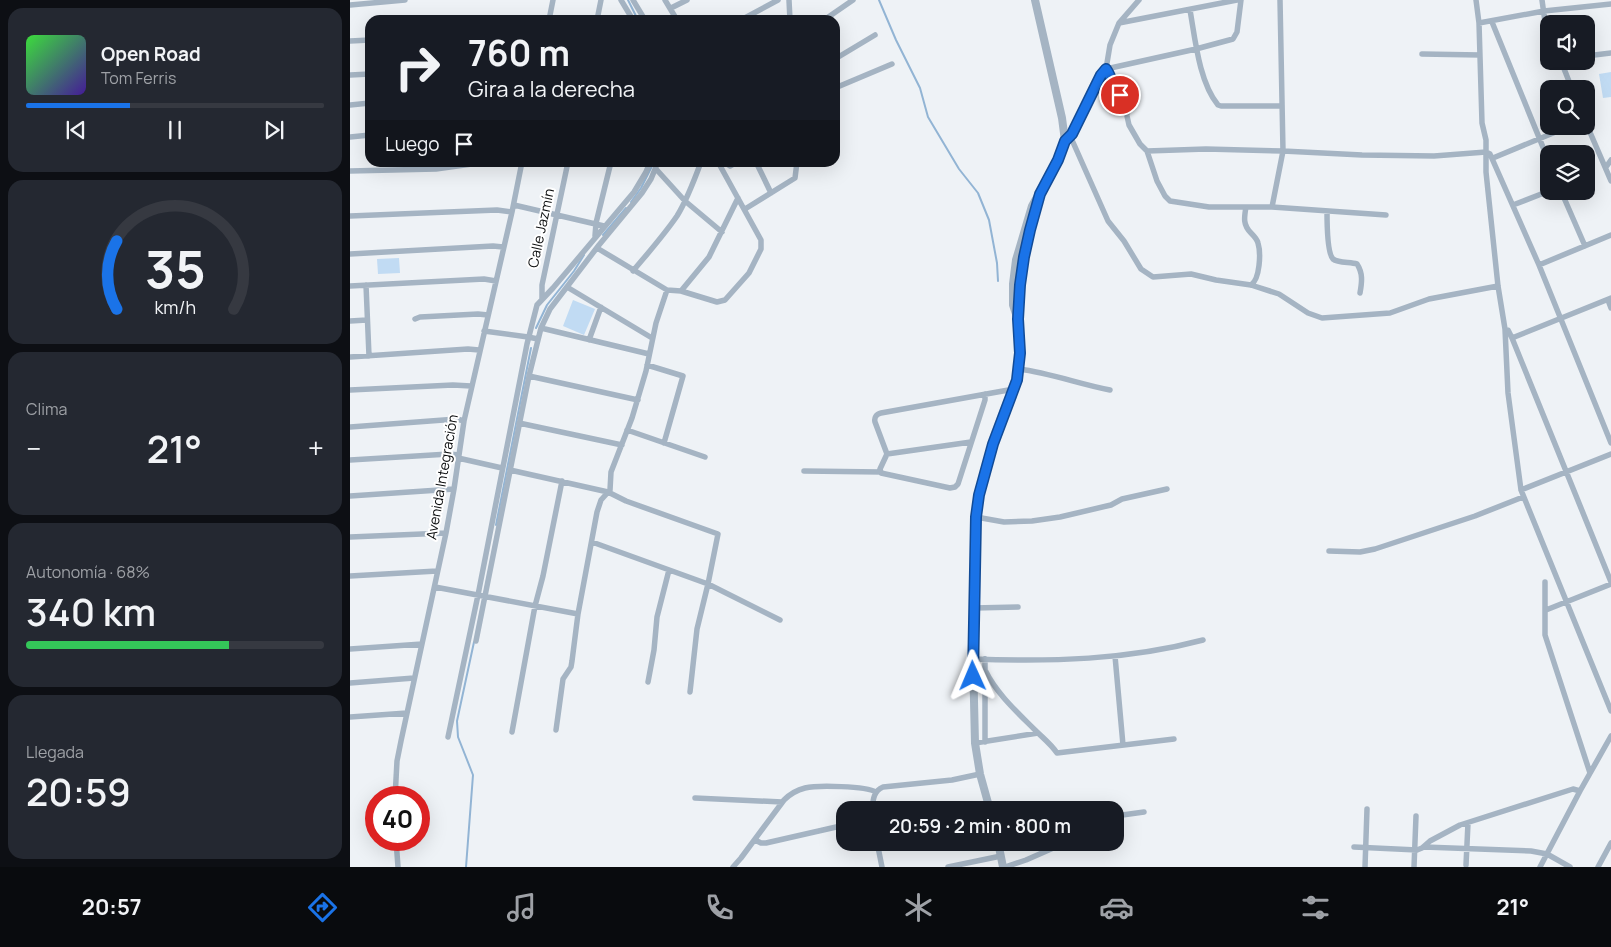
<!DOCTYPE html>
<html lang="es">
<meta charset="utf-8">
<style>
body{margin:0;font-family:Manrope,sans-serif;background:#242831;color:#f1f3f6;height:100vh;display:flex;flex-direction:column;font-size:19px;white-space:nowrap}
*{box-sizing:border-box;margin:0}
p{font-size:16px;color:#9ea1a6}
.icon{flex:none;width:28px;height:28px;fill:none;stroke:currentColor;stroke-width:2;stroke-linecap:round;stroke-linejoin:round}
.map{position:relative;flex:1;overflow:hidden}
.panel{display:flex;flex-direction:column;gap:8px;padding:8px;background:#0d0f14;width:350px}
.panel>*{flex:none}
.guide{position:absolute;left:15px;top:15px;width:475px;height:152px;border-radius:15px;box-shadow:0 5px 20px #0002;background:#171b24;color:#f1f3f6;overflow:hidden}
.buttons{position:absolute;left:1190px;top:15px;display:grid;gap:10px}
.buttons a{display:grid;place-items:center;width:55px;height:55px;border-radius:10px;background:#171b24;box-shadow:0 5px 20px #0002;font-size:25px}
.speed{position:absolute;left:15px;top:786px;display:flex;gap:10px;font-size:25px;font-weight:700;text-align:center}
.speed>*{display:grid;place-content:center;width:65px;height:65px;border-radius:50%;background:#171b24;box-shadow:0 5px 20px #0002;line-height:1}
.speed .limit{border:8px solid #d22;background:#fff;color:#111}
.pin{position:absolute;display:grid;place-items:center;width:42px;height:42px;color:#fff;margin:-21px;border:2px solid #fff;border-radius:50%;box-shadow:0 1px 5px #0007}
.me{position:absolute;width:55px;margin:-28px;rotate:359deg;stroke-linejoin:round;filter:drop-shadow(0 0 4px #0008)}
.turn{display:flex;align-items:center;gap:18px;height:105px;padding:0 20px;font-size:22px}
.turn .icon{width:65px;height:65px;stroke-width:2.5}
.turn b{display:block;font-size:35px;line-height:42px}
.then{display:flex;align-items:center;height:48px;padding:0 20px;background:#0003;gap:10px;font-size:19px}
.big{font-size:38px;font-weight:600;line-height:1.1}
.panel .tile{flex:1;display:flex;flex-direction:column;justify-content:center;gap:8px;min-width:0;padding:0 18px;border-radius:15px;background:#242831}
.panel .dial{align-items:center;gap:0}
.dial svg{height:130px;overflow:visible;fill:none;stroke:#363941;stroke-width:7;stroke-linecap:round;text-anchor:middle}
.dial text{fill:#f1f3f6;stroke:none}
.song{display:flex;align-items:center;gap:15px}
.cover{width:60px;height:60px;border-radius:8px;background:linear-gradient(135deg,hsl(120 70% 55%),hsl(260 70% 35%))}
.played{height:5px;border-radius:2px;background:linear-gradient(90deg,#1a73e8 35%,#363941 35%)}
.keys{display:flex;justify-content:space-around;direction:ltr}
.heat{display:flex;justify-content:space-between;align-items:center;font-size:28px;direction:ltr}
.charge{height:8px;border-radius:4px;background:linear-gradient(90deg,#34c759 68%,#363941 0)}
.trip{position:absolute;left:486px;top:801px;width:288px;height:50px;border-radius:15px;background:#171b24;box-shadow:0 5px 20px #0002;font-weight:600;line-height:50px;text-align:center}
.tab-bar{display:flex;height:80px;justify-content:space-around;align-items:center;background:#090b0e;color:#9ea1a6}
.tab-bar .icon{width:35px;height:35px}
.tab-bar .selected{color:#1a73e8}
.tab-bar b{font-size:22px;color:#f1f3f6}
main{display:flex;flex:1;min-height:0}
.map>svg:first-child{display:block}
.garden{fill:#c1dbf3}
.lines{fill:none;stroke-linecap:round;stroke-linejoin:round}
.stream{stroke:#92b4d4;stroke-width:2}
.minor{stroke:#a5b4c3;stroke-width:5.5}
.tertiary{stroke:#a5b4c3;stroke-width:8}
.route-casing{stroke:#114b97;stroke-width:12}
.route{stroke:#1a73e8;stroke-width:9}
.labels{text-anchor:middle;stroke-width:4;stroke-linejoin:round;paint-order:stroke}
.street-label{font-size:14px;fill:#0a0c0d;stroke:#fff}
</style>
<main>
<section class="panel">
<div class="tile">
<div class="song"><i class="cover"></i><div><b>Open Road</b><p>Tom Ferris</p></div></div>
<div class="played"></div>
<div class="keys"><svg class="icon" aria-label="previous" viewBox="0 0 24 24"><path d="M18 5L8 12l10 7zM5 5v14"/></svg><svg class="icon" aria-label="pause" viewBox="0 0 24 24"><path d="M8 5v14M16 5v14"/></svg><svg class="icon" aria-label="next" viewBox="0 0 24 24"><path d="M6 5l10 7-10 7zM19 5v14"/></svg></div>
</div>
<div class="tile dial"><svg viewBox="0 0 100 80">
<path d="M14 69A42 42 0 1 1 86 69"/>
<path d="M14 69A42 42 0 0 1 14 27" stroke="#1a73e8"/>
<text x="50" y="56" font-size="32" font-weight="700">35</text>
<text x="50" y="72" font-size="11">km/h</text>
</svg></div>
<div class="tile"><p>Clima</p>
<div class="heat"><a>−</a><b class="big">21°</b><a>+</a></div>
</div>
<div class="tile"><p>Autonomía · 68%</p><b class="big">340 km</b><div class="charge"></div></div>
<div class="tile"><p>Llegada</p><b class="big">20:59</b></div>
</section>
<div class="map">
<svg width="1261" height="867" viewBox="0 0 1261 867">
<rect width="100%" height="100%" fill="#eef2f6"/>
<path class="garden" d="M1261 72V97L1253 98 1249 74Z
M49 258 50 273 28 274 27 259Z
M223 300 245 309 234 335 213 326Z"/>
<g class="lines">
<path class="stream" d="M278 0 288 20
M529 0 546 40 570 88 578 117 609 169 628 193 639 220 647 263 648 281
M281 202 291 188 304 162
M253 235 276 208
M186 328 197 305 224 271 234 255
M146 525 181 348
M116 867 123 775 108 737 107 721 124 642"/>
<path class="minor" d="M271 0 283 20
M283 0 295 20
M315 0 327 20
M439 0 440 20
M891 0 887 32 883 39 846 49 756 69 761 76 767 92 774 96 776 100 777 116 779 125 790 144 797 151 807 181 815 196 820 201 859 207H922L1036 215
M1126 0 1129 23 1132 123 1136 140V172L1148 286 1155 329 1158 393 1171 490 1261 711
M1192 0 1196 29 1199 34
M0 5 55 0
M321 8 337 0
M840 10C845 38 849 82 868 105L871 106H931
M182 20 200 18
M199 20 203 0
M247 20 251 0
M391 20 428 0
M474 20 503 0
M1142 22 1199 162
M769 23 789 0
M1129 23 1194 11 1261 4
M0 41 20 40
M1072 54 1130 55
M1236 56 1261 53
M485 59 525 35
M1211 61 1222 89
M0 75 20 74
M485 88 542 64
M0 105 20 103
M1236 123 1261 181
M0 137 20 135
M718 137 722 134 751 75 756 69 760 45 769 23 887 0
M715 141 718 137 722 140 758 221 774 241 791 269 803 277 841 274 866 280 901 285 929 294 958 313 972 318 1040 313 1079 299 1148 286
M797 151 856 149 933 151 1012 155 1084 156 1136 152 1140 154 1189 265 1261 443
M1143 158 1220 126
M374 162 380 166 387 162
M406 162 421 193
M1256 167 1261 160
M306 169 335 201 372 232
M0 171 86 169 136 162
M1211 191 1235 246
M164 205 254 226
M1163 205 1199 191
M896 207C894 218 893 225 901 233 904 236 907 239 908 243 911 253 910 279 901 285
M922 207 933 151 930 0
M395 209 445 178 447 162
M977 211C977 221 977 253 983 259 988 263 1000 262 1007 264 1013 273 1012 282 1010 293
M0 216 147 210 162 212
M245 236 246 223 261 162
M247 248 317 290 331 291 367 302 375 300 399 273 411 249V240L368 162
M0 254 143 246 153 247
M1189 265 1261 235
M283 271C298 253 314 235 327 216 337 200 344 181 351 162
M16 285 19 356
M0 286 134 279 146 281
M217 287 302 338
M331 291 359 257 388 198
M192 298V285L218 162
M1258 300 1261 308
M65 319 70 317 128 314 138 315
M0 321 17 320
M191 328 299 354
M1155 329 1158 330 1162 338 1261 582
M134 331 178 337 188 339
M1162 338 1261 298
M239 340 251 307
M0 357 118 349 129 350
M297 365 333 376 314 443
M669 369C700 373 729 384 760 390
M179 376 288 400
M0 390 103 385 121 386
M635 394V400L608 484 605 487 600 488 531 473 530 469 537 454 525 422C524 418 526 414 531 413L664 389
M169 423 272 445
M0 427 107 419 114 421
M277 430 355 457
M537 454 621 442
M108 458 152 468
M0 460 99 454 109 455
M160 470 258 492 276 501 368 534 358 584 347 629 340 692
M454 471 531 472
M1171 490 1261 454
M0 496 104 489
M626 517 654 522 682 521 710 517 761 505 772 499 817 489
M0 537 96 533
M242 542 358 584 430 620
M979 551 1010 552 1025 549 1125 516 1173 497
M0 576 87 571
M1195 582V635L1240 773
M85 587 228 614
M624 608 668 607
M1196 610 1261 584
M126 641 179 376 191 328 200 309 249 245 292 193 301 179 308 162
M0 649 72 644
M765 656 773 745
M623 659C700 662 778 660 853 640
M635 670C647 694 666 711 685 730 693 738 701 744 707 753L824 739
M298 682 304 650 307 617 319 570
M0 683 64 678
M0 717 57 713
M206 730 213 679 221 667 222 661 228 614 247 512 251 500 260 490 261 472 282 418 296 371 306 323 317 290
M162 732 185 606 193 576 212 481
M98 737 128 595 177 344 187 305 203 288 284 192 296 172 300 162
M635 742V659
M625 743 688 733
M45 798 47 761 51 741 96 533 104 489 114 421 162 212 172 162
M345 798 432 802
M522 810C523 801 523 791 533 787L602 780 630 774
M765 816 794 812
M46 840 48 867
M405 840 411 843H416L495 825
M527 842 532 867
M1004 847 1067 850 1072 848 1080 841 1110 825 1223 789 1230 791
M1074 847 1181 851 1197 854 1220 867
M1116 865 1118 823
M383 867 391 858 434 800C440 794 447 790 455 788 467 785 516 786 526 792
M598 867 651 856
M655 867 676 860 717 842
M1015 867 1017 809
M1064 867 1066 816
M1190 867 1230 791 1261 736
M1248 867 1261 843"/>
<path class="tertiary" d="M667 317 663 305V284L666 260 682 206 708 160 715 141 712 118 685 0
M640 810 630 774 625 743 623 659 626 517 629 495 638 460 667 379 670 353 668 319 673 257 690 194
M648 842 653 867"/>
</g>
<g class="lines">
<g class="route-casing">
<path id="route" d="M623 676 626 517 629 495 643 444 667 380 670 353 668 319 670 285 674 257 680 230 690 194 708 160 715 141 722 134 751 75 756 69C762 77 763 89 770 95"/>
</g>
<use href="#route" class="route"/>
</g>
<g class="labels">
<g class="street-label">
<text transform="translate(191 228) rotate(-78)" y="5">Calle Jazmín</text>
<text transform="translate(92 477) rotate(-80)" y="5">Avenida Integración</text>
</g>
</g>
</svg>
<div class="buttons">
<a><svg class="icon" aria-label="sound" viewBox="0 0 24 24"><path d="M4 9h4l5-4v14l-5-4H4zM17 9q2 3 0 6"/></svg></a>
<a><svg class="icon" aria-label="search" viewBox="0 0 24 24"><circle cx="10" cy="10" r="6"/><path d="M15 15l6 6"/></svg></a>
<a><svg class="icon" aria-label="layers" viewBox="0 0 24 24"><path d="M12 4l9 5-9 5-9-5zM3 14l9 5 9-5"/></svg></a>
</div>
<div class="speed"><div class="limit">40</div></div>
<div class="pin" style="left:770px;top:95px;background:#d93025"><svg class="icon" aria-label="arrive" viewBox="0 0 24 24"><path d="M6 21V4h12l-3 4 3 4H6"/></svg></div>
<svg class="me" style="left:623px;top:676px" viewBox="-20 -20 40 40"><path d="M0-17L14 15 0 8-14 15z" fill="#1a73e8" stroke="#fff" stroke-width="4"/></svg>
<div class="trip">20:59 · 2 min · 800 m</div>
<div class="guide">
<div class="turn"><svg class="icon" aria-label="right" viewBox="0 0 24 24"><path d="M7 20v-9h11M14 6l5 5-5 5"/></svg><div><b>760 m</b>Gira a la derecha</div></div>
<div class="then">Luego<svg class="icon" aria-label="arrive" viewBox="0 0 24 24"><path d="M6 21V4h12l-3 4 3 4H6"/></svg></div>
</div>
</div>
</main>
<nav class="tab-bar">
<b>20:57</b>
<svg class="icon selected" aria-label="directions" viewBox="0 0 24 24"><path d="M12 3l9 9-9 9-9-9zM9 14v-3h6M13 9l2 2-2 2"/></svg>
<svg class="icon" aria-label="music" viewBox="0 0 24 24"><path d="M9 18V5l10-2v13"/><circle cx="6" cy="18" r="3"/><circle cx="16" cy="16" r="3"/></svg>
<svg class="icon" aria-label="phone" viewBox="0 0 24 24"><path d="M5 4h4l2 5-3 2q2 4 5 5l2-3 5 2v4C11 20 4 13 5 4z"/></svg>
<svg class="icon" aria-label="climate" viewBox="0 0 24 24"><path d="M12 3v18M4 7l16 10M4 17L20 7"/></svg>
<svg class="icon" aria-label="car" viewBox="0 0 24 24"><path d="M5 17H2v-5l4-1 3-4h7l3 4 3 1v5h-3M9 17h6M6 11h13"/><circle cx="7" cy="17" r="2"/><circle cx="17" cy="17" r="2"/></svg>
<svg class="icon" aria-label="filters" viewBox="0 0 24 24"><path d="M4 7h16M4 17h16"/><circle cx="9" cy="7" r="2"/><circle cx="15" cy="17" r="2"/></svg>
<b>21°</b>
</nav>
